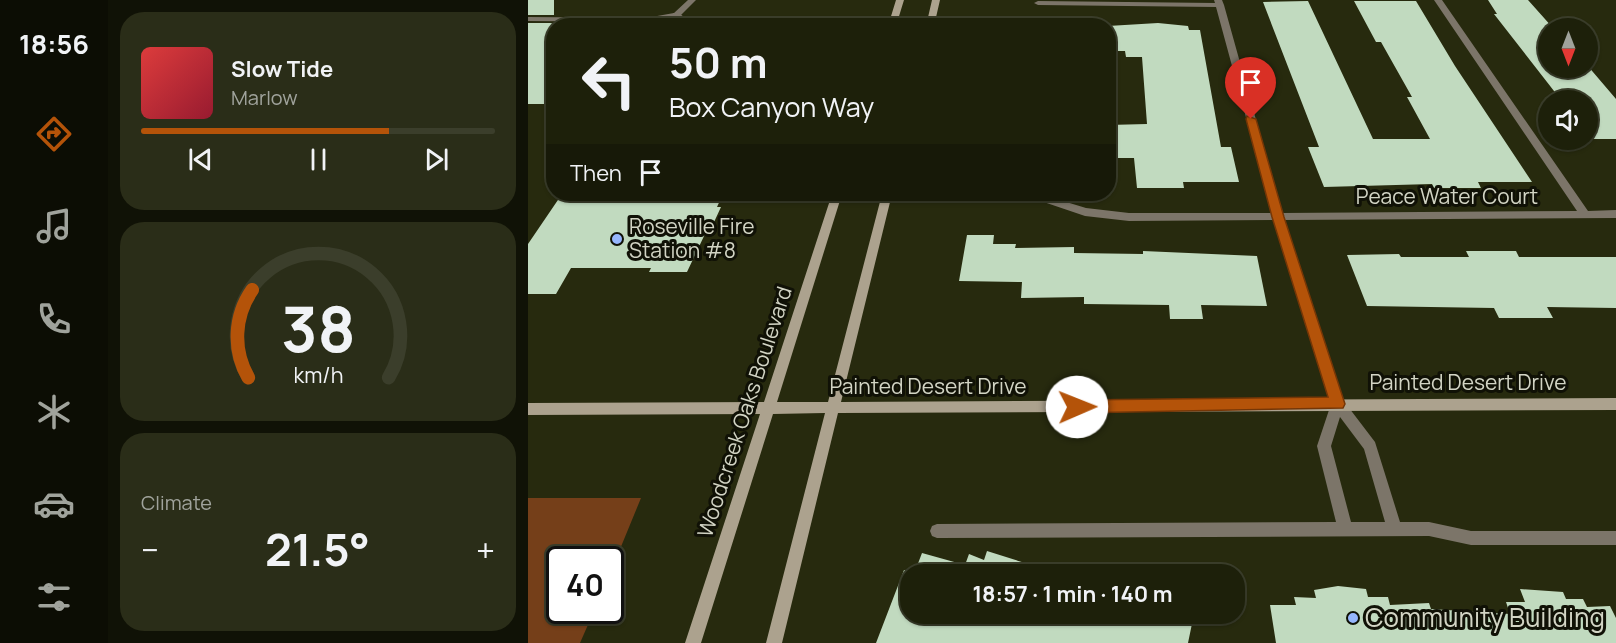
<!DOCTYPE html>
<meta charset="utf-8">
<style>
body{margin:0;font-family:Manrope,sans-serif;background:#2a2d18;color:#f1f3f6;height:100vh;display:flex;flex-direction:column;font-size:22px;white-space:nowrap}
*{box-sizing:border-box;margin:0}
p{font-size:20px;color:#a0a39c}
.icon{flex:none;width:33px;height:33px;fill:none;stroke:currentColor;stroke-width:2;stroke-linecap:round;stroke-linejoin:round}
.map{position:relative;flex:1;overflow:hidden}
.panel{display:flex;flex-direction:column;gap:12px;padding:12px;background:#101206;width:420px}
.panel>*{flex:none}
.top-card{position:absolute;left:18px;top:18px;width:570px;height:183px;border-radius:24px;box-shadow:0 2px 4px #0004,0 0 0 2px #3b3e2b;background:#1d200a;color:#f1f3f6;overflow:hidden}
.needle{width:39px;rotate:180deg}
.buttons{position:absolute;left:1010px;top:18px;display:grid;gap:12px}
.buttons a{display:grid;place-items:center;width:60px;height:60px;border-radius:50%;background:#1d200a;box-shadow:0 2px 4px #0004,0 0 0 2px #3b3e2b;font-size:30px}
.speed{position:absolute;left:18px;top:546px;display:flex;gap:12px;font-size:30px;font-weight:700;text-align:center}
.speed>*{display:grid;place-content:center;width:78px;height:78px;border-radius:50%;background:#1d200a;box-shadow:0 2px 4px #0004,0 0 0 2px #3b3e2b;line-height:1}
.speed .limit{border:3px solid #111;border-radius:9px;background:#fff;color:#111}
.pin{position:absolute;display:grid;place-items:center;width:51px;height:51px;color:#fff;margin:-62px -26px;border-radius:50% 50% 50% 0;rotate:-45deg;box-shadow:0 0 6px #0007}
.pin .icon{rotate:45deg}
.me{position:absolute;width:66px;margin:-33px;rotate:89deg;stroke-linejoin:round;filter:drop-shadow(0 0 4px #0008)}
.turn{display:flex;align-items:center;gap:21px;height:126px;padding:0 24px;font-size:27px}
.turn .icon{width:78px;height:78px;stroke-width:2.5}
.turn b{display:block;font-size:42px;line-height:51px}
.then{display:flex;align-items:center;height:57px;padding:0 24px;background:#0003;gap:12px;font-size:22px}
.big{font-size:45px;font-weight:700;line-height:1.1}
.panel .tile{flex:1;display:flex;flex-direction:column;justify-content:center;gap:9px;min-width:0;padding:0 21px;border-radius:24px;background:#2a2d18}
.panel .dial{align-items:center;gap:0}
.dial svg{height:156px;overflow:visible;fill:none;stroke:#3b3e2b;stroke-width:7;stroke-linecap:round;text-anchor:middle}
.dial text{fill:#f1f3f6;stroke:none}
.song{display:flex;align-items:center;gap:18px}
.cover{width:72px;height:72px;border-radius:9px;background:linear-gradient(135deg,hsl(0 70% 55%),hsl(350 70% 35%))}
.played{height:6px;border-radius:3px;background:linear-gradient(90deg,#b45309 70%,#3b3e2b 70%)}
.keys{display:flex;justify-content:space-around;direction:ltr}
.heat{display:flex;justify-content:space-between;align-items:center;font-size:33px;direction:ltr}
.trip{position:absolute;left:372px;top:564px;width:345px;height:60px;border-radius:24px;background:#1d200a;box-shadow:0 2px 4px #0004,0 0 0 2px #3b3e2b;font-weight:700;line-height:60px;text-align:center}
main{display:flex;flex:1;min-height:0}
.menu{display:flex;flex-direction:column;width:108px;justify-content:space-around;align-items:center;background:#0c0d04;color:#a0a39c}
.menu .icon{width:42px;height:42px}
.menu .on{color:#b45309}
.menu b{font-size:27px;color:#f1f3f6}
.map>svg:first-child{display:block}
.green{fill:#753f19}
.building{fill:#c1dabf}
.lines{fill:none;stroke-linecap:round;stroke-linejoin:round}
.lane{fill:#7c7569;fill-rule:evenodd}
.street{fill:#7c7569;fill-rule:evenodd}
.secondary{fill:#aca28e;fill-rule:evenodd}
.route{fill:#b45309;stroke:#753606;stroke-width:1.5}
.poi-dot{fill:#96b6fd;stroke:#101106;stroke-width:2}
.labels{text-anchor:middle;stroke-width:6;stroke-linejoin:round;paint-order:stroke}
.street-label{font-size:21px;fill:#d2d4c4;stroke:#101106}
.poi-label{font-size:21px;fill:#d2d4c4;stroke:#101106;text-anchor:start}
.near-poi-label{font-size:26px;fill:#d2d4c4;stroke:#101106;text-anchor:start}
</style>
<main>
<nav class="menu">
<b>18:56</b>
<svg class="icon on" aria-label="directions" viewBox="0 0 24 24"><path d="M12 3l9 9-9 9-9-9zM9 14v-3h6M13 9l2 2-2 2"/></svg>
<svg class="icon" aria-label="music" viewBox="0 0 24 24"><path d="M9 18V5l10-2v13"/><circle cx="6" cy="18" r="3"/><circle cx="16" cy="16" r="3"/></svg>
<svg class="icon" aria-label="phone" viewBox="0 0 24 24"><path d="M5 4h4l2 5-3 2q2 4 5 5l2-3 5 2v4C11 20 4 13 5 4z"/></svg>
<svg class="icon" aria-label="climate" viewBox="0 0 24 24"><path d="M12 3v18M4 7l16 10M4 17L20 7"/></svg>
<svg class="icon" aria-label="car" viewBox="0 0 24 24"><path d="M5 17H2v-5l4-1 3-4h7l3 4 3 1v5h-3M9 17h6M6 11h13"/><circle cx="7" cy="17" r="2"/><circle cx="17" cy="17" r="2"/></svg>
<svg class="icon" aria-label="filters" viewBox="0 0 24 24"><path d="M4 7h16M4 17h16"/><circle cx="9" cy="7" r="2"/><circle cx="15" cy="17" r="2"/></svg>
</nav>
<section class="panel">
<div class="tile">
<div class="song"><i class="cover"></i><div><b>Slow Tide</b><p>Marlow</p></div></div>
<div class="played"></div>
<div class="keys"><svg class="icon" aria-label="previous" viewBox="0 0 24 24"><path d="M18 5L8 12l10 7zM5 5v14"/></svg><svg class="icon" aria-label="pause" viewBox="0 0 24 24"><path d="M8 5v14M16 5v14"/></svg><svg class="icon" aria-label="next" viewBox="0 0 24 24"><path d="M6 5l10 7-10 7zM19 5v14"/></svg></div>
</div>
<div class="tile dial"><svg viewBox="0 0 100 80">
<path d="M14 69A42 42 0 1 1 86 69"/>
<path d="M14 69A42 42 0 0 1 16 24" stroke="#b45309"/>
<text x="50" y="56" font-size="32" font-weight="700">38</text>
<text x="50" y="72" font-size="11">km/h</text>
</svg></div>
<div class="tile"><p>Climate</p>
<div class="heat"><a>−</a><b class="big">21.5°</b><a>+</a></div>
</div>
</section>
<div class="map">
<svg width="1088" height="643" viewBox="0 0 1088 643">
<rect width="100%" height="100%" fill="#272a0e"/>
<path class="green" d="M0 498H113L83 571 82 560H32V610L66 611 52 643H0Z"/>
<path class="building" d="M0 0H26V15H0Z
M960 0H1000L1025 28H1020V68H1059V65L1088 99V139H1059V100H1033L966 14H969Z
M780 1 845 139H902L879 97H884L853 42H848L826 1H888L927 66 1004 182H950L953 188H906L904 184 796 187 780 147H791L735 2Z
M0 23H26V104H0Z
M630 23 660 26 661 30H672L693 147H703L711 182H655L656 188H609L606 158H580V125L619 124 614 57H598L597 51H580V26Z
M34 194H195L189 207H193L181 233 177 234 159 272H121L123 268H43L28 294H0V244Z
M439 235H466L465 244H488L487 248 546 247V253L615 254V251L729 256 739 306 673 305 675 319H642L641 305 556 304V297L493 298 494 282 431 281Z
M938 251H988L991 257H1088V308L1019 307 1025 318H971L966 308 839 306 819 255 871 254 873 257H941Z
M459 551 497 563 494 569 509 574H382V614H666L660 643H348L376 570 386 574 394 553 437 565 441 554 456 560Z
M810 586 838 589 840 597H860L862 605 901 603 903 609 982 614 978 602H997L992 589 1035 592 1038 599H1055L1059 607 1082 606 1088 618V643H748L742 605H768L766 597 788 598 786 590Z"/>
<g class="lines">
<path class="lane" d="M145 13H151L167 26H157L145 17Z
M115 18 122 20 118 26H109Z
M810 398 815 400 847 442 872 522H901L943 531H1088V545H943L901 536 409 538 404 536 402 531 404 526 409 524 808 522 789 446 803 404 805 400ZM812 417 836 449 857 522H823L803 446Z"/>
<path class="street" d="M160 0H168L151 17 118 22 0 21V17L118 18 146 13Z
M686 0H694L696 5 754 213 1049 211 906 0H914L1060 211 1088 210V218L756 220 817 404 815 408 810 410 805 408 746 220 601 221 557 216 498 196 497 194H512L558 208 601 213H744L688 7 510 5 506 3 510 1 687 3Z"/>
<path class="secondary" d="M368 0H376L368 26H360Z
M404 0H412L406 26H398Z
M304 194H314L249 402H300L354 194H364L313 402 1088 398V410L310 413 254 643H238L297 413 245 414 173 643H157L232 414 0 415V403L236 402Z"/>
</g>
<path class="route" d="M719 116 728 119 756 217 817 404 815 408 549 413 544 411 542 407 544 402 549 400 800 397 744 217 718 119Z"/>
<g class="poi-dot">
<circle cx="89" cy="239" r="6"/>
<circle cx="825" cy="618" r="6"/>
</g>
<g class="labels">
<g class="street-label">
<text x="919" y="204">Peace Water Court</text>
<text x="940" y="390">Painted Desert Drive</text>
<text x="400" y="394">Painted Desert Drive</text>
<text transform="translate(217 412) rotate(-72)" y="7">Woodcreek Oaks Boulevard</text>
</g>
<g class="poi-label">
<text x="101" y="234">Roseville Fire<tspan x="101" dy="24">Station #8</tspan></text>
</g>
<g class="near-poi-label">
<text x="837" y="627">Community Building</text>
</g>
</g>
</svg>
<div class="buttons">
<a><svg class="needle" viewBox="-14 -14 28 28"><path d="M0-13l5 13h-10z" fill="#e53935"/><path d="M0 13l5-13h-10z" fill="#a0a39c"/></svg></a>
<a><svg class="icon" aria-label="sound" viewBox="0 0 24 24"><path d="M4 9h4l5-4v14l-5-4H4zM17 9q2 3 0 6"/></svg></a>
</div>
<div class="speed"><div class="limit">40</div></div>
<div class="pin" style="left:723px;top:119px;background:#d93025"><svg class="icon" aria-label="arrive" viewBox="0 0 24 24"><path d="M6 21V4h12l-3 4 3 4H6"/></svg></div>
<svg class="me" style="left:549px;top:407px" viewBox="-20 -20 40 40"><circle r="19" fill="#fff"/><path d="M0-13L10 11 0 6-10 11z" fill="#b45309"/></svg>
<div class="trip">18:57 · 1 min · 140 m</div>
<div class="top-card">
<div class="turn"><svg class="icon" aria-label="left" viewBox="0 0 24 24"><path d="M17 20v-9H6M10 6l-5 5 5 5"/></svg><div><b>50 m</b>Box Canyon Way</div></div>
<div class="then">Then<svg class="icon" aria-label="arrive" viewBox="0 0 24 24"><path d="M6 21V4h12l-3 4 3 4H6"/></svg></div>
</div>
</div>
</main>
